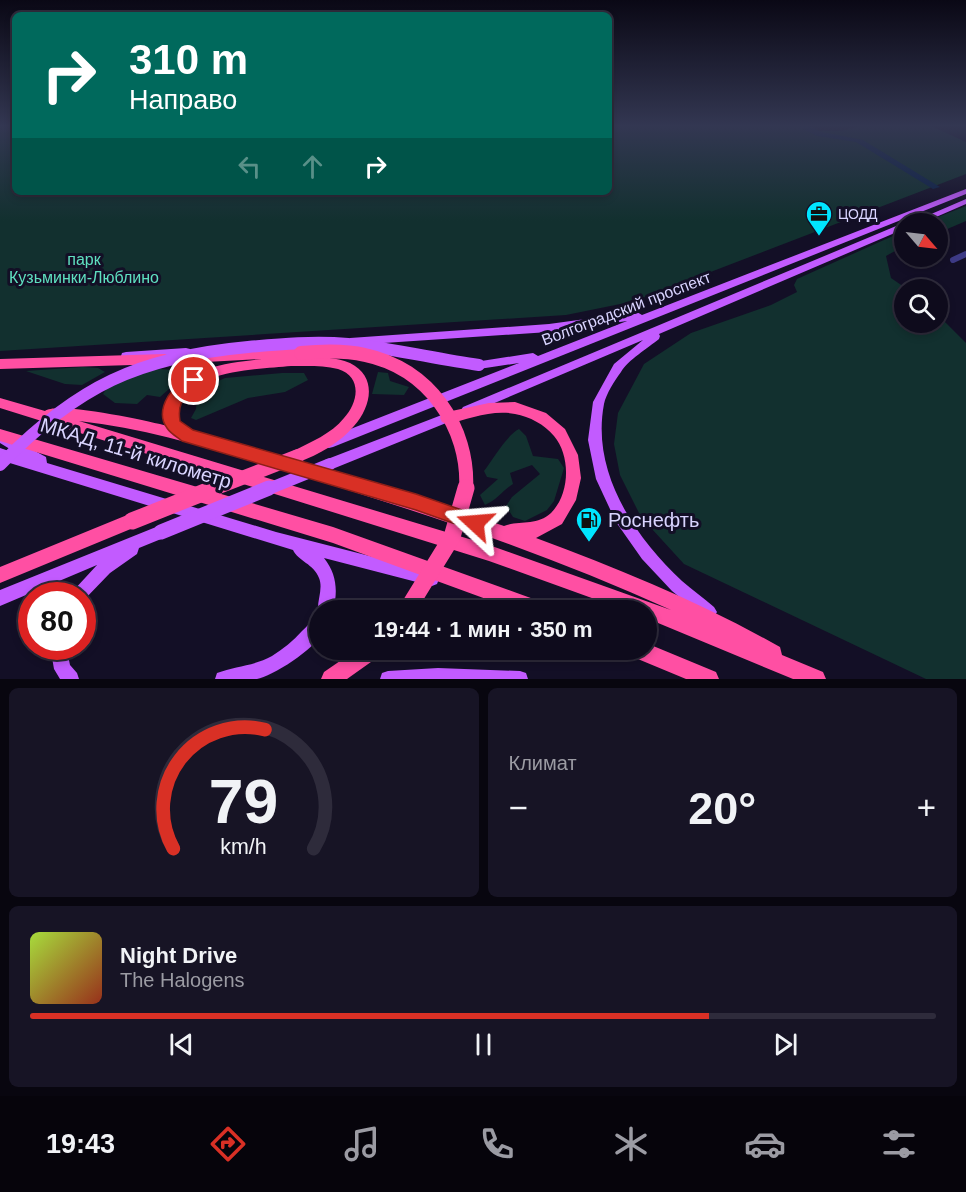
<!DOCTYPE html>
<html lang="ru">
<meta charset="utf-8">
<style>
body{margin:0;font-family:Helvetica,sans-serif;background:#171425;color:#f1f3f6;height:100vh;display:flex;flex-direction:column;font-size:22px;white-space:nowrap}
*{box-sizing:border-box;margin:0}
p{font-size:20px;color:#9b9ba3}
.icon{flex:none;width:33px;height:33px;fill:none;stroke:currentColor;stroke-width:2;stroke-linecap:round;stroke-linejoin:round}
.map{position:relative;height:679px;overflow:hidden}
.sheet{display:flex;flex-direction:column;gap:9px;padding:9px;background:#08060f;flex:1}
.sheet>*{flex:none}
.guide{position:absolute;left:12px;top:12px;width:600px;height:183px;border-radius:9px;box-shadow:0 3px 9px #0003,0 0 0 2px #2e2b3b;background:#00695c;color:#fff;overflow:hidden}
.needle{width:39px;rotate:118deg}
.fabs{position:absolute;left:894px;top:213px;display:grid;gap:12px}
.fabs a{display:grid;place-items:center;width:54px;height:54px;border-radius:50%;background:#0e0b1c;box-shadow:0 3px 9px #0003,0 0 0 2px #2e2b3b;font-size:30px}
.speed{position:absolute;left:18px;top:582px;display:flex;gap:12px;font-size:30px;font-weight:700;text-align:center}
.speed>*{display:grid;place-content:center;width:78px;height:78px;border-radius:50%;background:#0e0b1c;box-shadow:0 3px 9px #0003,0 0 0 2px #2e2b3b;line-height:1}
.speed .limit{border:9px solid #d22;background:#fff;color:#111}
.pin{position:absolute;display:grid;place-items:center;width:51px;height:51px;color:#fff;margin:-26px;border:3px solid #fff;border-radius:50%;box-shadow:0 2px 6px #0007}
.me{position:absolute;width:66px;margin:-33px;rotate:289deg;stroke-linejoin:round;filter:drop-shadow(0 0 4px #0008)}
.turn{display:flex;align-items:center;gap:21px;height:126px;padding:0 18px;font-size:27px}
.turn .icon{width:78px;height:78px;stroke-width:2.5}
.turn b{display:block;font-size:42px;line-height:51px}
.lanes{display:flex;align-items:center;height:57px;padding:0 18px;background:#0003;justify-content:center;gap:30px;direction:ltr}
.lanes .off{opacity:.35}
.big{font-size:45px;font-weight:700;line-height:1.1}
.sheet .tile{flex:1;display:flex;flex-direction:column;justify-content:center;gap:9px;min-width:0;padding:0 21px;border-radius:9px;background:#171425}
.sheet .dial{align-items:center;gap:0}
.dial svg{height:156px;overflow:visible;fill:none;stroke:#2e2b3b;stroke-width:7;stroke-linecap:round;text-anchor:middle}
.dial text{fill:#f1f3f6;stroke:none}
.song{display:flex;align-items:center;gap:18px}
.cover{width:72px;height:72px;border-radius:9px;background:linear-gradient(135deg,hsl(80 70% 55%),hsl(10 70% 35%))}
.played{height:6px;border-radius:3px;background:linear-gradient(90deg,#d93025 75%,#2e2b3b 75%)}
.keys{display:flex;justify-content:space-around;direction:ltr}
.heat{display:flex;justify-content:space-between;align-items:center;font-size:33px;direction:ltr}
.sheet .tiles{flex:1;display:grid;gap:9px;grid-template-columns:1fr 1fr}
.tile:last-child{grid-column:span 2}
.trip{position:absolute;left:309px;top:600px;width:348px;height:60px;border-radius:30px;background:#0e0b1c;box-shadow:0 3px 9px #0003,0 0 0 2px #2e2b3b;font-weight:700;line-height:60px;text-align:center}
.tabs{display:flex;height:96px;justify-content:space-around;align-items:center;background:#06040b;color:#9b9ba3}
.tabs .icon{width:42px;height:42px}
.tabs .current{color:#d93025}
.tabs b{font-size:27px;color:#f1f3f6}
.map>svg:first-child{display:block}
.green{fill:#12302f}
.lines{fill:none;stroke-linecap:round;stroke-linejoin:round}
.river{fill:#0c2248;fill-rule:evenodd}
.street{stroke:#3d3a85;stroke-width:6}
.primary{fill:#c25bff;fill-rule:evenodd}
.highway{fill:#ff4fa3;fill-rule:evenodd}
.primary-bridge-far1{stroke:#c25bff;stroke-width:12}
.primary-bridge{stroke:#c25bff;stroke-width:15}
.highway-bridge-far1{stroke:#ff4fa3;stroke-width:14}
.highway-bridge{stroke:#ff4fa3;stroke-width:17}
.route{fill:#d93025;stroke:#8d1f18;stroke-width:1.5}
.labels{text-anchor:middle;stroke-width:6;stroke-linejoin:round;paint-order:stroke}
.far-poi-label{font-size:14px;fill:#d9d4ff;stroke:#130f26;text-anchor:start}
.park-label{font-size:16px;fill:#5fe0c0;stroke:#130f26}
.street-label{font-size:16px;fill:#d9d4ff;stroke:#130f26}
.near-street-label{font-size:20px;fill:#d9d4ff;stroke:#130f26}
.near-poi-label{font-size:20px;fill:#d9d4ff;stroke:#130f26;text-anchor:start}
</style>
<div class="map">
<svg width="966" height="679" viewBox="0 0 966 679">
<rect width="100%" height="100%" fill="#130f26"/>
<path class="green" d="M0 126H15V192H609V126H805L815 131H841L861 126H931L966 142V174L635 301 566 315 0 351Z
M966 206V221L938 233V224L923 223Z
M904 231V246L886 256 891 278 907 289 904 290V322H938V315L966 343V679H926L684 564 641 517 620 475 614 444 618 413 644 364 691 333 771 305 797 292 794 285 797 279Z
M83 367 98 368 105 372 82 385 65 384 26 371Z
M160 369 176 370 178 381 160 397 147 395 137 404 115 403 103 394C114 376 140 372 160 369Z
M378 372 388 373 390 381 409 387 404 395 372 394Z
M282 373H304L308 380 285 392 248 398 196 420 191 418 196 409 197 399 214 383 225 378Z
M519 429 526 436 533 456 558 459 564 468 554 501 547 510 525 521 513 517 506 506 512 497 540 474 532 465 510 473 513 484C502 491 497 500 485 505L480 495 498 479 487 477 484 471C493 459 507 435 519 429Z"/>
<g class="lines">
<path class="river" d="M798 126H809L822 132 863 140 940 187 933 189 856 142 817 136Z"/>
<path class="street" d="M953 260 966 254"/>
<path class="primary" d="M966 189V194L333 447 329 448 325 447 323 443 325 439 519 363 479 369 475 368 474 365 475 362 533 353 538 356 627 321 549 332 354 345 349 341 350 338 549 324 637 312 642 315Z
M966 199V204L920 224H908Z
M901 224H904V229L659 334 660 336 659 339C648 348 628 360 621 372 615 380 606 394 604 404 591 472 634 536 682 581 692 590 704 598 714 607L717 612 714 617 709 620 704 617 672 591 642 559 616 522 596 479 588 440 593 402 614 364 643 340 471 413 467 415 463 413 461 410 463 407Z
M186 348 190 349 191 352 190 355 186 356 126 360 122 359 121 356 122 353 126 352Z
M452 411 456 413 458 416 456 419 330 470 325 468 324 464 325 460Z
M0 432 46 457 47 463 276 532 432 572 437 574 439 579 437 584 432 586 324 558C337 574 338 592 333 610H320C320 618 321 627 320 634 317 648 271 677 257 679 243 679 228 679 215 679L217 673C235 666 254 666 272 656 283 649 293 641 302 631 308 626 312 619 319 615 315 604 324 590 319 578 314 564 298 561 293 550L0 460V448L18 454 0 443Z
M161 525 166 527 168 532 166 537 139 548 137 554 110 573 83 601 82 596H71L73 591 97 565 0 606V590Z
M50 646H66L70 665 77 673 79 679H60L54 669Z
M438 668 520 671 526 673 528 679H380L382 673 388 671Z"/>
<path class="highway" d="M301 348 305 350 307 353 304 357C319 357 336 357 350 363 378 377 371 407 354 426 341 442 318 455 299 462L412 495 504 526C520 520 537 526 551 513 570 494 571 456 554 436 544 424 530 417 515 414 493 409 468 419 447 424L442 422 440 418 442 414 447 412 489 403 515 402 546 413 565 429 578 455 581 478 576 500 562 524 536 538C620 569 702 603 780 647L782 655 823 672 826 679H793L646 618V610H625L489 561 0 408V398L45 411C57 401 148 421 168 426 163 416 164 408 168 399 184 366 231 363 262 359L206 362 202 360 200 357 202 354ZM291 366C306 366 323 365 338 369 363 377 358 403 344 418 331 434 311 442 293 451L291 456 293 460 190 431C187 428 182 425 180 421 177 416 177 409 180 403 193 370 260 369 291 366ZM79 421C153 429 224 453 295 474 423 512 549 555 671 610L489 545Z
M165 354 169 356 171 359 169 362 165 364 0 369V359Z
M0 429 333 527 539 601 545 604 548 610H516L333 543 0 441Z
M132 513 138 516 140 521 138 526 0 583V567Z
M646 643 716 672 719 679H686L633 657 631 650H646Z
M356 650H380L378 657 347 679H321L324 672Z"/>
<path class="primary-bridge-far1" d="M0 465C77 386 139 357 248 347 281 344 315 341 348 344 392 348 435 359 479 365
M266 490 330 464"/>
<path class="primary-bridge" d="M161 532 269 488"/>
<path class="highway-bridge-far1" d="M301 353C322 351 344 350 365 355 428 368 470 427 466 490
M211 490 298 456"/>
<path class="highway-bridge" d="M132 521 215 488
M407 610 452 537 466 488"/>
</g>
<linearGradient id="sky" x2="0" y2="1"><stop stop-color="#0a0815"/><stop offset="0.57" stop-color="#333752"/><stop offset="1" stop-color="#333752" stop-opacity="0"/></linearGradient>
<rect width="966" height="221" fill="url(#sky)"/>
<path class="route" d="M194 374 201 380C191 398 176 396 180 421L193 430 416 494 482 517 484 523 482 529 475 531 416 510 182 441C177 437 170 433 167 428 153 409 175 380 194 374Z"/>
<defs>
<g id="office-pin" transform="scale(1.35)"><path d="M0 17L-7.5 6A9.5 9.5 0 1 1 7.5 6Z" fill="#00e5ff" stroke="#130f26"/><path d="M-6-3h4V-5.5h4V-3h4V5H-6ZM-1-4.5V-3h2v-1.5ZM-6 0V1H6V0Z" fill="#111"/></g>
<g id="fuel-pin" transform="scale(1.35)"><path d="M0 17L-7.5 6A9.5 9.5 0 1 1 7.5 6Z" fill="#00e5ff" stroke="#130f26"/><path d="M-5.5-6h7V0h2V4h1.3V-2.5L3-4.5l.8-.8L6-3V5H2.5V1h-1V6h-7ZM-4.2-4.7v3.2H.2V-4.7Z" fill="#111"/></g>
</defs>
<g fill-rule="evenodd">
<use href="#office-pin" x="819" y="214"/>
<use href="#fuel-pin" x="589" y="520"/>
</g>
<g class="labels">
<g class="far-poi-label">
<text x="838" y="219">ЦОДД</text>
</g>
<g class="park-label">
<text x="84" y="265">парк<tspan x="84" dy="18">Кузьминки-Люблино</tspan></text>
</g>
<g class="street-label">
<text transform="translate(626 308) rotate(-21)" y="6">Волгоградский проспект</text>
</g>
<g class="near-street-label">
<text transform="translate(136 453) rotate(17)" y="7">МКАД, 11-й километр</text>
</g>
<g class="near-poi-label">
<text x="608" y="527">Роснефть</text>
</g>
</g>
</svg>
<div class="fabs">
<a><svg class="needle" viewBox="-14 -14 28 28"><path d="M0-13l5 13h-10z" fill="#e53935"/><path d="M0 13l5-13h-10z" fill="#9b9ba3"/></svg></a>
<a><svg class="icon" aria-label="search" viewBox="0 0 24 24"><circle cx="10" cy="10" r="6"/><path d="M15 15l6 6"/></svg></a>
</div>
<div class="speed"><div class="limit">80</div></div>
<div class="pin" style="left:194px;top:380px;background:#d93025"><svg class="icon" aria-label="arrive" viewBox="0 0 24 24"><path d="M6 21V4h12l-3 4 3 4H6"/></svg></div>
<svg class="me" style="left:475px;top:523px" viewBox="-20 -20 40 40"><path d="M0-17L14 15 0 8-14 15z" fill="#d93025" stroke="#fff" stroke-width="4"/></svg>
<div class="trip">19:44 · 1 мин · 350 m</div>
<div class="guide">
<div class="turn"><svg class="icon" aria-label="right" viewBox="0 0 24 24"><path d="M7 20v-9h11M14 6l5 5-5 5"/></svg><div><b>310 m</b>Направо</div></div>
<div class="lanes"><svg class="icon off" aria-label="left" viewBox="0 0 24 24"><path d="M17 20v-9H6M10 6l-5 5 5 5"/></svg><svg class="icon off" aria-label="ahead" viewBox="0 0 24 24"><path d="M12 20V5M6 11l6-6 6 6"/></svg><svg class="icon" aria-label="right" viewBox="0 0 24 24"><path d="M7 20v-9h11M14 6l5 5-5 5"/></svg></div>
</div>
</div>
<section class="sheet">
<div class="tiles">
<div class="tile dial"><svg viewBox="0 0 100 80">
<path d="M14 69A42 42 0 1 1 86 69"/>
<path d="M14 69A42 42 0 0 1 61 8" stroke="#d93025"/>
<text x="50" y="56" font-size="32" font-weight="700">79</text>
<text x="50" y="72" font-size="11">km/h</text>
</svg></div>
<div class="tile"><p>Климат</p>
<div class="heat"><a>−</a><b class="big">20°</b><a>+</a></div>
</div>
<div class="tile">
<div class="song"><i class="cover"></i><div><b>Night Drive</b><p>The Halogens</p></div></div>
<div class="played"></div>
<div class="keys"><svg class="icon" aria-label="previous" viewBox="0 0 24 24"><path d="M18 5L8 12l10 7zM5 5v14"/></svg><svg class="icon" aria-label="pause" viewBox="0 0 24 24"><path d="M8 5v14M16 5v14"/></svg><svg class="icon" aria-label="next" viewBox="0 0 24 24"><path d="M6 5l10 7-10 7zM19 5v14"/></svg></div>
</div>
</div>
</section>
<nav class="tabs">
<b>19:43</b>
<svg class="icon current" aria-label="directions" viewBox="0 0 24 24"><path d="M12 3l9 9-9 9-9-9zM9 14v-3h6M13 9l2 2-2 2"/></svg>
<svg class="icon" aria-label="music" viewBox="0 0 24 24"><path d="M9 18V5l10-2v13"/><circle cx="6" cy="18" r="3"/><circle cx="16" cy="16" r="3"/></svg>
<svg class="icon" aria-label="phone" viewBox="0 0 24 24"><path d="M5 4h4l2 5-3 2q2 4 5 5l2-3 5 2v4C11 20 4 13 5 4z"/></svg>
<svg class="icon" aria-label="climate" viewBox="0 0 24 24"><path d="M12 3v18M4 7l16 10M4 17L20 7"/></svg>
<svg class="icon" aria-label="car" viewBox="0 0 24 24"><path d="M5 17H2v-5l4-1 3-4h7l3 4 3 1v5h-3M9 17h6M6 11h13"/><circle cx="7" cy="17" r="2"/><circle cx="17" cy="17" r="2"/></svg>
<svg class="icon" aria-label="filters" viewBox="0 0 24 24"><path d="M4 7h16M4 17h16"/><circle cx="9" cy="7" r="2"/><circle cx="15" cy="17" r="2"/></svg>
</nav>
